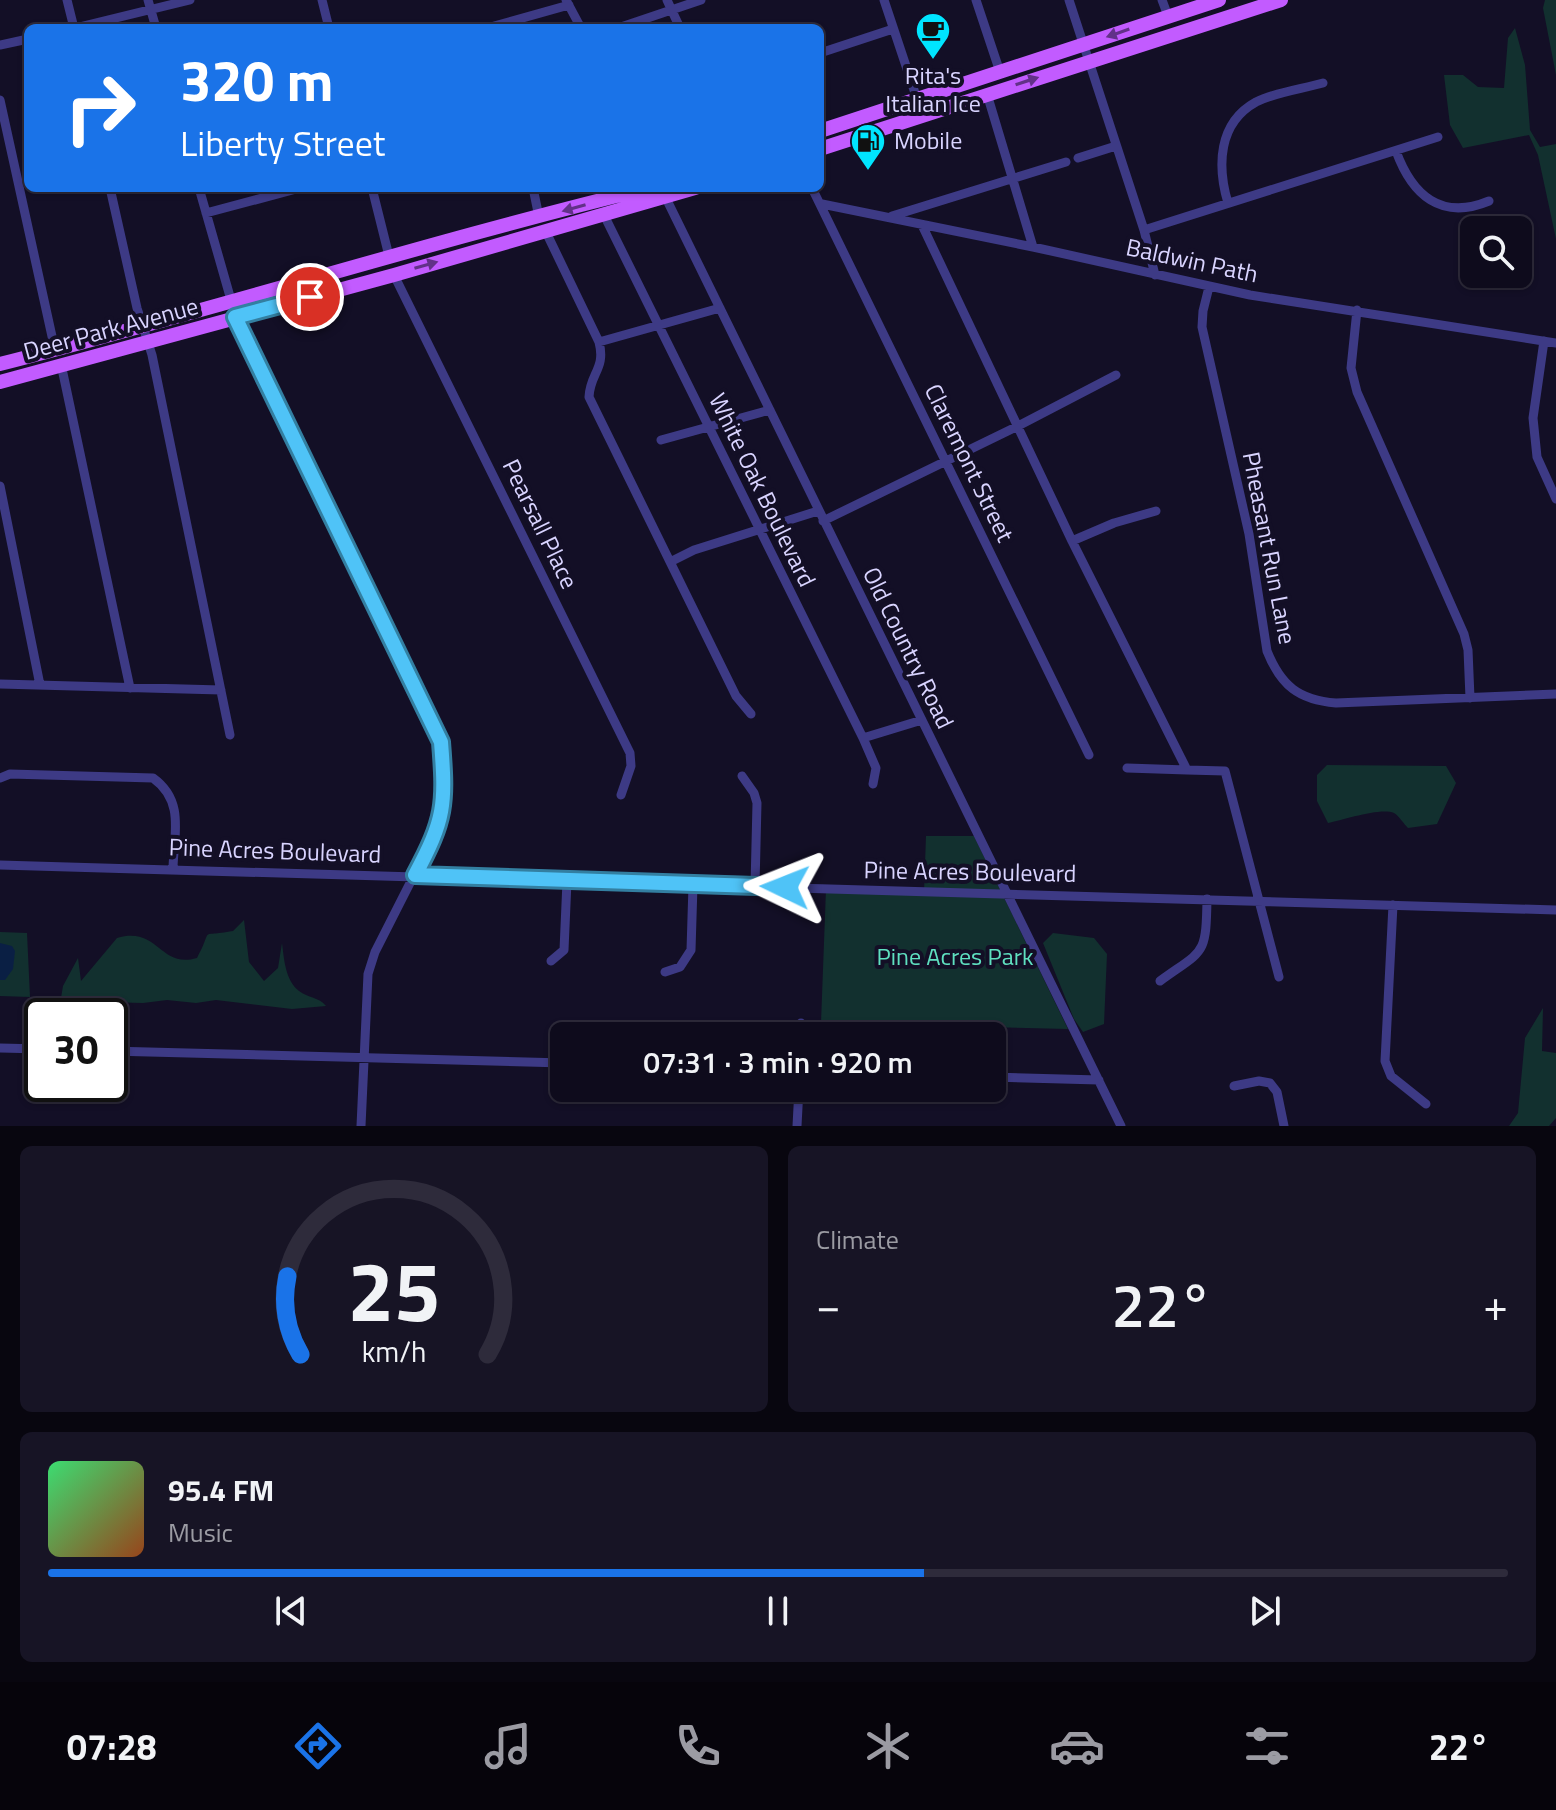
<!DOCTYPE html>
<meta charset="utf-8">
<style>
body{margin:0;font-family:"Titillium Web",sans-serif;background:#171425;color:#f1f3f6;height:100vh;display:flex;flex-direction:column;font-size:30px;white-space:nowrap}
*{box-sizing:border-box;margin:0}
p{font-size:26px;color:#9b9ba3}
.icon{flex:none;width:44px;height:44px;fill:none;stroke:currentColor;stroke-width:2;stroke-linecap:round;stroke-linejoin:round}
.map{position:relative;height:1126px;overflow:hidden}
.drawer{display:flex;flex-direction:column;gap:20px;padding:20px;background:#08060f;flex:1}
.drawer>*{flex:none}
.banner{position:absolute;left:24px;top:24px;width:800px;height:168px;border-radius:12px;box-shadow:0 2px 6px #0004,0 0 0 2px #2e2b3b;background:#1a73e8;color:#fff;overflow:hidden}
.tools{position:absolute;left:1460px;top:216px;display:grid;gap:16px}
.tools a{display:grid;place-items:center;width:72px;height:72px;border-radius:12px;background:#0e0b1c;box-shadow:0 2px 6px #0004,0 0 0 2px #2e2b3b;font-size:40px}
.speed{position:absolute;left:24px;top:998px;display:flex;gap:16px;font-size:40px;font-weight:700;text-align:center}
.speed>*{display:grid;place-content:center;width:104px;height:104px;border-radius:50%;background:#0e0b1c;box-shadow:0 2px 6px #0004,0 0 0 2px #2e2b3b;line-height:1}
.speed .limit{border:4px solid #111;border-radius:12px;background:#fff;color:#111}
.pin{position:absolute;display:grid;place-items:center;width:68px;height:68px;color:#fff;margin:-34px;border:4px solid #fff;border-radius:50%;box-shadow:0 2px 8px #0007}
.me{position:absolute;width:88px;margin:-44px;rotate:272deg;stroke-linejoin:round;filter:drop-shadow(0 0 6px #0008)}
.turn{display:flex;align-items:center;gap:28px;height:168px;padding:0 24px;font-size:36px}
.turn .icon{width:104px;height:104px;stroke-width:2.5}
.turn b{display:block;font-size:56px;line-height:68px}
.big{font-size:60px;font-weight:600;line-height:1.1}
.drawer .widget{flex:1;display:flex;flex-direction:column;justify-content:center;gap:12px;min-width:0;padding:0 28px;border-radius:12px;background:#171425}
.drawer .dial{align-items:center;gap:0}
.dial svg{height:208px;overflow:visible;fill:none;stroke:#2e2b3b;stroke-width:7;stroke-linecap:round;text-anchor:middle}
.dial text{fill:#f1f3f6;stroke:none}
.song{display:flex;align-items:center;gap:24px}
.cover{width:96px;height:96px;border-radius:12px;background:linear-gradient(135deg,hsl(140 70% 55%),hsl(20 70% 35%))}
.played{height:8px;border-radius:4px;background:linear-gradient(90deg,#1a73e8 60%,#2e2b3b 60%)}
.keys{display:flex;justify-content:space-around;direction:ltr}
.heat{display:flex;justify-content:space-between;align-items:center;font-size:44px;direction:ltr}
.drawer .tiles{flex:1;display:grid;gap:20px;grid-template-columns:1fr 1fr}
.widget:last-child{grid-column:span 2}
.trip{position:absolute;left:550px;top:1022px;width:456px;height:80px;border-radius:12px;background:#0e0b1c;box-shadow:0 2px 6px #0004,0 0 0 2px #2e2b3b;font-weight:600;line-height:80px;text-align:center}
.tab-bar{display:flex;height:128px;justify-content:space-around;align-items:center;background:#06040b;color:#9b9ba3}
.tab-bar .icon{width:56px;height:56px}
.tab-bar .selected{color:#1a73e8}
.tab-bar b{font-size:36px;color:#f1f3f6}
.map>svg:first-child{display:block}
.green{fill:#12302f}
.water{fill:#0a1f44}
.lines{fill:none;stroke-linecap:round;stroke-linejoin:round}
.minor{stroke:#3d3a85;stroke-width:9}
.primary{stroke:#c25bff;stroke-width:14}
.oneway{fill:#623188}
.route-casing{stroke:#337fa1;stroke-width:20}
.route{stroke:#4fc3f7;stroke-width:14}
.labels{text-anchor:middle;stroke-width:8;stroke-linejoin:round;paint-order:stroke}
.poi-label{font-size:24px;fill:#d9d4ff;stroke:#130f26}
.street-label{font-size:24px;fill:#d9d4ff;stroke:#130f26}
.park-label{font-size:24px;fill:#5fe0c0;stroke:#130f26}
</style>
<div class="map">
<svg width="1556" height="1126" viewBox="0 0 1556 1126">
<rect width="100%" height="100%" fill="#130f26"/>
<path class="green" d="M1545 0H1556V75L1543 8Z
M1515 28 1525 65 1530 130 1540 147 1556 144V239L1538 155 1529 135 1463 148 1450 125 1444 75H1463L1478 87 1504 88 1508 38Z
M1327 765 1446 766 1456 783 1437 824 1408 828C1404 824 1399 816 1394 813 1381 807 1343 820 1328 823L1317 801V775Z
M926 836H974L1068 1029 821 1023 826 889 924 893Z
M244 920 249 962 264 981 278 968 282 943C284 958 285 980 299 991 308 998 319 997 326 1006L292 1009 216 1000 196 1003 167 1000 143 1003 65 1001 61 998 63 986 78 958 81 981 117 938C159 926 159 969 197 958 215 925 196 938 233 931Z
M0 932 27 933 30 997 0 996Z
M1053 933 1094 938 1107 954 1104 1024 1083 1032 1074 1019 1043 943Z
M1543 1008 1542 1051 1556 1053V1118L1549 1126H1509L1518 1113 1525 1038Z"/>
<path class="water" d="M0 943 12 946 15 951 13 969 5 980H0Z"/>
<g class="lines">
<path class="minor" d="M67 0 74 28
M148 0 156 28
M322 0 329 28
M566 0 581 28
M667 0 680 28
M884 0 917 99
M976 0 1000 72
M1069 0 1144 230 1155 275
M1162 0 1168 16
M75 28 190 0
M487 28 569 5
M618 28 701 0
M0 45 28 39
M820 53 893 29
M987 94 1033 247
M0 100 55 350
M1396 151C1412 195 1441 221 1489 201
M1078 158 1116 146
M110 188 137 308 152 355 230 735
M199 188 231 300
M372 188 389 256
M533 188 539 217
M661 188 1121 1126
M812 188 1089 755
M1228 203C1217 166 1218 123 1256 102 1276 92 1302 89 1323 83
M822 204 1033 247 1250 295 1556 343
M206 213 300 188
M604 215 863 738 876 768 873 784
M892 216 1066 162
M922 225 1072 541 1187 770 1127 768
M1144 230 1438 137
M546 232 599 342C606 369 590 373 589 397L736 696 751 714
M394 275 630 753 631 766 621 795
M1209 287 1203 311 1202 327 1249 534 1267 651C1281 686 1299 700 1336 703L1556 694
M1357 310 1351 368 1357 392 1464 634 1468 650 1470 698
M235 317 441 742 444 779 441 822 375 952 368 974 361 1126
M1544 341 1533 418 1537 457 1556 499
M599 342 720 308
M61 364 130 688
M661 440 770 410
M0 486 40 685
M823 521 1018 426 1116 375
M1072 541 1114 523 1156 511
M670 562 694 550 818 511
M0 684 221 690
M863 738 922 720
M1187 770 1225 771 1279 977
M742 776 754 793 757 803 755 886
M0 778 10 774 153 778C185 801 174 834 173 868
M0 865 1556 910
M1393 905 1385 1061 1391 1076 1426 1104
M551 961 564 950 567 881
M665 972 680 967 691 950 693 885
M1160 981C1204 949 1206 957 1207 899
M801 1036V1023
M0 1048 42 1049
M110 1051 564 1063
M992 1077 1099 1080
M1234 1086 1259 1081 1270 1083 1277 1092 1284 1126
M797 1126 799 1088"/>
<path class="primary" d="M820 131 1219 0
M820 149 1281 0
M0 364C217 309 431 241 649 188
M0 382 394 275 695 188"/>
</g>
<defs><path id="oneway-solid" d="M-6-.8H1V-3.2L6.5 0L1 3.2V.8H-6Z" transform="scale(2)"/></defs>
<g class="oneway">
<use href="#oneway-solid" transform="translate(1118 33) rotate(161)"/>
<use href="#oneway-solid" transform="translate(1027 81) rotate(-18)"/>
<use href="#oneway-solid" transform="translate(574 208) rotate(164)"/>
<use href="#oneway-solid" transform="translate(426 265) rotate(-16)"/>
</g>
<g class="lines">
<g class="route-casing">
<path id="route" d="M310 297 235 317 441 742C446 805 445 819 415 875L785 887"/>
</g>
<use href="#route" class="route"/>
</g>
<defs>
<g id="cafe-pin" transform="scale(1.8)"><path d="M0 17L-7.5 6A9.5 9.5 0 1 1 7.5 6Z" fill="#00e5ff" stroke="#130f26"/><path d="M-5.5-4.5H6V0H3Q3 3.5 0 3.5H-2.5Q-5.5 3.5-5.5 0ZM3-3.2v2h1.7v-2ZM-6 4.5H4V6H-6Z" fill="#111"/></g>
<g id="fuel-pin" transform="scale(1.8)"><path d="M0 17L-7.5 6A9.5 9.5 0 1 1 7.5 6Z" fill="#00e5ff" stroke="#130f26"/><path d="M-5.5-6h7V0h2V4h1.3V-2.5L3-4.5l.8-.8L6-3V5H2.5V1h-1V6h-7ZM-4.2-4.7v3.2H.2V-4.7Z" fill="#111"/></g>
</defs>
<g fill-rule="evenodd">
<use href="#cafe-pin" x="933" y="30"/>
<use href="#fuel-pin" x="868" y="141"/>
</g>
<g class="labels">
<g class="poi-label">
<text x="933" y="84">Rita's<tspan x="933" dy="28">Italian Ice</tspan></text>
<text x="894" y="149" text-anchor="start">Mobile</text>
</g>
<g class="street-label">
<text transform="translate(1192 261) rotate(12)" y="8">Baldwin Path</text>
<text transform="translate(111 329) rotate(-15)" y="8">Deer Park Avenue</text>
<text transform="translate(969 463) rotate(64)" y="8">Claremont Street</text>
<text transform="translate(762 490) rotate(64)" y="8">White Oak Boulevard</text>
<text transform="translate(540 524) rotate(64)" y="8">Pearsall Place</text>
<text transform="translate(1269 548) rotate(79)" y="8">Pheasant Run Lane</text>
<text transform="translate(908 648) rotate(64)" y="8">Old Country Road</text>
<text transform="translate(275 851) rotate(2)" y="8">Pine Acres Boulevard</text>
<text transform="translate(970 872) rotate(1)" y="8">Pine Acres Boulevard</text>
</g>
<g class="park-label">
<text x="955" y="965">Pine Acres Park</text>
</g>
</g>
</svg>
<div class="tools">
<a><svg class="icon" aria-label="search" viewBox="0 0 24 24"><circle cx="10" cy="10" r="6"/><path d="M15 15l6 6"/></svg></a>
</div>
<div class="speed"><div class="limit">30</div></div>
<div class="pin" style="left:310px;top:297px;background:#d93025"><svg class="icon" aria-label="arrive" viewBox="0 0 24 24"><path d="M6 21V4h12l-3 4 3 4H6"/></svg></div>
<svg class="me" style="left:785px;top:887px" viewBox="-20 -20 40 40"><path d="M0-17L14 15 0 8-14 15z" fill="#4fc3f7" stroke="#fff" stroke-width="4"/></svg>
<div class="trip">07:31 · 3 min · 920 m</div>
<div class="banner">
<div class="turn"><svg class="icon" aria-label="right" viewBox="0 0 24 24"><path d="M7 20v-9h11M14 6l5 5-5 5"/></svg><div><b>320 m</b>Liberty Street</div></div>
</div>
</div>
<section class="drawer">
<div class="tiles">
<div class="widget dial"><svg viewBox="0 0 100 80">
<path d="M14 69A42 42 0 1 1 86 69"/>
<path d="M14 69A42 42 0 0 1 9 39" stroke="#1a73e8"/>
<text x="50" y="56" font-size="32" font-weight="700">25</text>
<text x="50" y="72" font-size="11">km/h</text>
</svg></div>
<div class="widget"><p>Climate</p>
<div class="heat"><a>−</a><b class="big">22°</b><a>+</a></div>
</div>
<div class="widget">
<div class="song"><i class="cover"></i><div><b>95.4 FM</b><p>Music</p></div></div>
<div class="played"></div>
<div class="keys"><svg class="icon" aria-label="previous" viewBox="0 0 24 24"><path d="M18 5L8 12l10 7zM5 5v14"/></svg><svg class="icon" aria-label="pause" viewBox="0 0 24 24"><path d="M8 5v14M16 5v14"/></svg><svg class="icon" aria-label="next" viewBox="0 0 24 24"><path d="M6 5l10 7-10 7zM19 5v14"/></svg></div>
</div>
</div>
</section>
<nav class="tab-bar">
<b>07:28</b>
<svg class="icon selected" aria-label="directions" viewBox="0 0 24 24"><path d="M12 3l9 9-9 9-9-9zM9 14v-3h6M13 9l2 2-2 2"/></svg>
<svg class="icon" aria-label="music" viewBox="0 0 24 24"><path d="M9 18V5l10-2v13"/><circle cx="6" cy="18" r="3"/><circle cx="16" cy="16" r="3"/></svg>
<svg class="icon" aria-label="phone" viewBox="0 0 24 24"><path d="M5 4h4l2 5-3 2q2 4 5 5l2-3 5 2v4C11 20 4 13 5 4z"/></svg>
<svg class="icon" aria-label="climate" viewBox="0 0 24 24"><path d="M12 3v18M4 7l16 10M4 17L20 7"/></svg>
<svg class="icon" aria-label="car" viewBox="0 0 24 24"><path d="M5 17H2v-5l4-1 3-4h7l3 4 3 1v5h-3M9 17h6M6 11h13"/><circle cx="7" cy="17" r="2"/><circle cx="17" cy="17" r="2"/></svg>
<svg class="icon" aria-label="filters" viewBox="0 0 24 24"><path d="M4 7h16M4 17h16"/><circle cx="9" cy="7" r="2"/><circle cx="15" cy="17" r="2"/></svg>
<b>22°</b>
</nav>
